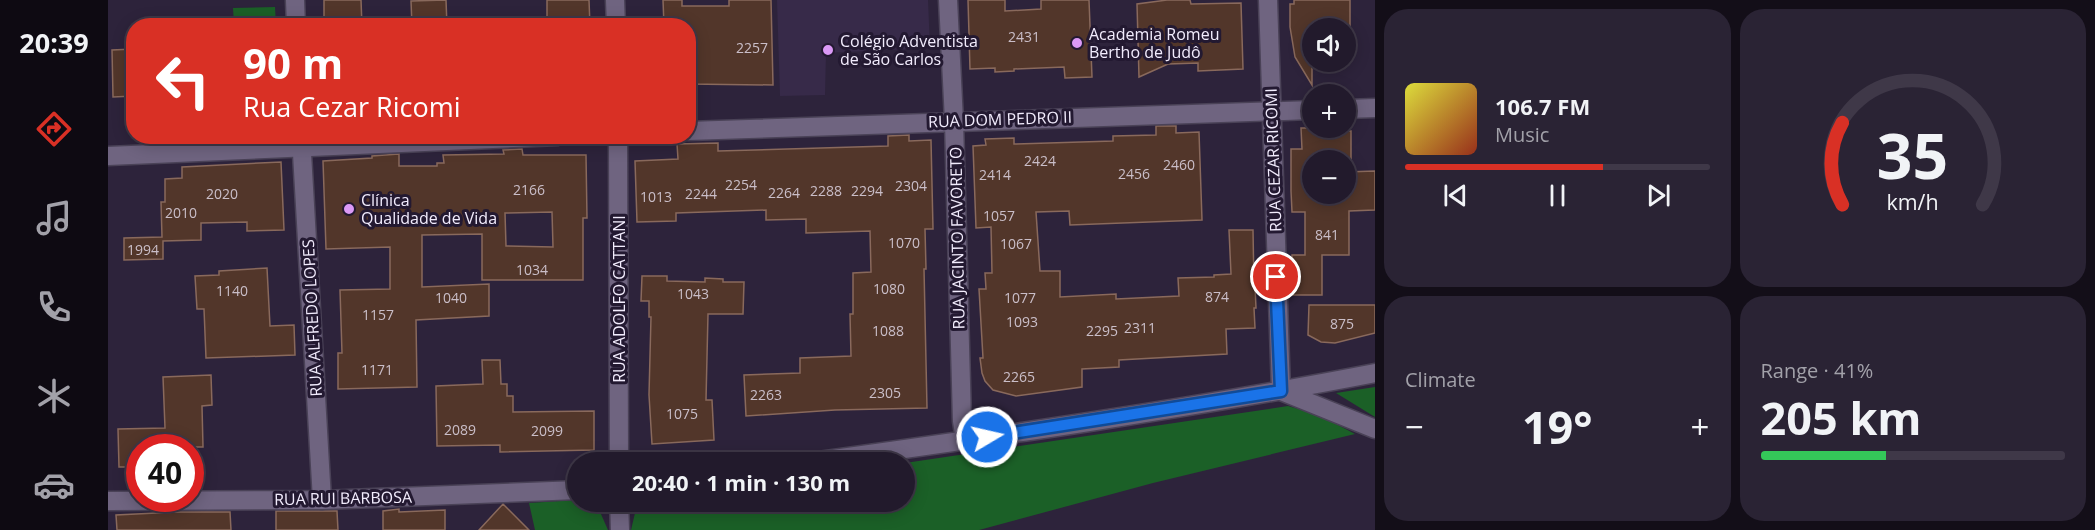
<!DOCTYPE html>
<meta charset="utf-8">
<style>
body{margin:0;font-family:"Open Sans",sans-serif;background:#2a2334;color:#f1f3f6;height:100vh;display:flex;flex-direction:column;font-size:22px;white-space:nowrap}
*{box-sizing:border-box;margin:0}
p{font-size:20px;color:#a2a1a9}
.icon{flex:none;width:33px;height:33px;fill:none;stroke:currentColor;stroke-width:2;stroke-linecap:round;stroke-linejoin:round}
.map{position:relative;flex:1;overflow:hidden}
.side{display:flex;flex-direction:column;gap:9px;padding:9px;background:#130e18;width:720px}
.side>*{flex:none}
.hud{position:absolute;left:18px;top:18px;width:570px;height:126px;border-radius:24px;box-shadow:0 3px 15px #0003,0 0 0 2px #3f3848;background:#d93025;color:#fff;overflow:hidden}
.tools{position:absolute;left:1194px;top:18px;display:grid;gap:12px}
.tools a{display:grid;place-items:center;width:54px;height:54px;border-radius:50%;background:#221a2c;box-shadow:0 3px 15px #0003,0 0 0 2px #3f3848;font-size:30px}
.speed{position:absolute;left:18px;top:434px;display:flex;gap:12px;font-size:30px;font-weight:700;text-align:center}
.speed>*{display:grid;place-content:center;width:78px;height:78px;border-radius:50%;background:#221a2c;box-shadow:0 3px 15px #0003,0 0 0 2px #3f3848;line-height:1}
.speed .limit{border:9px solid #d22;background:#fff;color:#111}
.pin{position:absolute;display:grid;place-items:center;width:51px;height:51px;color:#fff;margin:-26px;border:3px solid #fff;border-radius:50%;box-shadow:0 2px 6px #0007}
.me{position:absolute;width:66px;margin:-33px;rotate:81deg;stroke-linejoin:round;filter:drop-shadow(0 0 4px #0008)}
.turn{display:flex;align-items:center;gap:21px;height:126px;padding:0 18px;font-size:27px}
.turn .icon{width:78px;height:78px;stroke-width:2.5}
.turn b{display:block;font-size:42px;line-height:51px}
.big{font-size:45px;font-weight:700;line-height:1.1}
.side .tile{flex:1;display:flex;flex-direction:column;justify-content:center;gap:9px;min-width:0;padding:0 21px;border-radius:24px;background:#2a2334}
.side .dial{align-items:center;gap:0}
.dial svg{height:156px;overflow:visible;fill:none;stroke:#3f3848;stroke-width:7;stroke-linecap:round;text-anchor:middle}
.dial text{fill:#f1f3f6;stroke:none}
.song{display:flex;align-items:center;gap:18px}
.cover{width:72px;height:72px;border-radius:9px;background:linear-gradient(135deg,hsl(60 70% 55%),hsl(10 70% 35%))}
.played{height:6px;border-radius:3px;background:linear-gradient(90deg,#d93025 65%,#3f3848 65%)}
.keys{display:flex;justify-content:space-around;direction:ltr}
.heat{display:flex;justify-content:space-between;align-items:center;font-size:33px;direction:ltr}
.charge{height:9px;border-radius:4px;background:linear-gradient(90deg,#34c759 41%,#3f3848 0)}
.side .tiles{flex:1;display:grid;gap:9px;grid-template-columns:repeat(2,1fr)}
.trip{position:absolute;left:459px;top:452px;width:348px;height:60px;border-radius:30px;background:#221a2c;box-shadow:0 3px 15px #0003,0 0 0 2px #3f3848;font-weight:700;line-height:60px;text-align:center}
main{display:flex;flex:1;min-height:0}
.tabs{display:flex;flex-direction:column;width:108px;justify-content:space-around;align-items:center;background:#0e0a12;color:#a2a1a9}
.tabs .icon{width:42px;height:42px}
.tabs .selected{color:#d93025}
.tabs b{font-size:27px;color:#f1f3f6}
.map>svg:first-child{display:block}
.built{fill:#372a49}
.green{fill:#1b6027}
.building{fill:#52362a;stroke:#89695c;stroke-width:1.5;fill-rule:evenodd}
.lines{fill:none;stroke-linecap:round;stroke-linejoin:round}
.street-casing{stroke:#4a4257;stroke-width:21}
.secondary-casing{stroke:#4a4257;stroke-width:21}
.street{stroke:#6f6480;stroke-width:18}
.secondary{stroke:#6f6480;stroke-width:18}
.route-casing{stroke:#114b97;stroke-width:15}
.route{stroke:#1a73e8;stroke-width:10}
.poi-dot{fill:#db99f6;stroke:#231931;stroke-width:2}
.labels{text-anchor:middle;stroke-width:6;stroke-linejoin:round;paint-order:stroke}
.number-label{font-size:14px;fill:#cabec8}
.poi-label{font-size:16px;fill:#f2ecfd;stroke:#231931;text-anchor:start}
.street-label{font-size:16px;fill:#f2ecfd;stroke:#231931}
</style>
<main>
<nav class="tabs">
<b>20:39</b>
<svg class="icon selected" aria-label="directions" viewBox="0 0 24 24"><path d="M12 3l9 9-9 9-9-9zM9 14v-3h6M13 9l2 2-2 2"/></svg>
<svg class="icon" aria-label="music" viewBox="0 0 24 24"><path d="M9 18V5l10-2v13"/><circle cx="6" cy="18" r="3"/><circle cx="16" cy="16" r="3"/></svg>
<svg class="icon" aria-label="phone" viewBox="0 0 24 24"><path d="M5 4h4l2 5-3 2q2 4 5 5l2-3 5 2v4C11 20 4 13 5 4z"/></svg>
<svg class="icon" aria-label="climate" viewBox="0 0 24 24"><path d="M12 3v18M4 7l16 10M4 17L20 7"/></svg>
<svg class="icon" aria-label="car" viewBox="0 0 24 24"><path d="M5 17H2v-5l4-1 3-4h7l3 4 3 1v5h-3M9 17h6M6 11h13"/><circle cx="7" cy="17" r="2"/><circle cx="17" cy="17" r="2"/></svg>
</nav>
<div class="map">
<svg width="1267" height="530" viewBox="0 0 1267 530">
<rect width="100%" height="100%" fill="#2d233b"/>
<path class="built" d="M669 0H820L822 48 718 53 717 95 672 96Z"/>
<path class="green" d="M167 7 168 25H126L125 8Z
M1267 387V417L1228 393Z
M1180 406 1211 415 1247 434 1045 483 871 530H523L527 513 543 503 558 501H796L797 463Z
M469 500 489 505 500 530H427L421 503Z"/>
<path class="building" d="M216 0H253L254 26H216Z
M338 0 339 26H304L303 1Z
M439 0H481L482 26H439Z
M555 0H574V6H621V0H663L665 85 580 84V26H556Z
M860 0H897V11L933 9V0H981L984 77 957 78 956 67 906 69V71L887 72V68L862 69Z
M1059 0H1082L1083 4 1133 3 1135 69 1090 71V63L1060 64 1031 77 1029 4Z
M1186 0H1242V28H1204V85L1187 57 1182 27V4H1186Z
M26 49V96L5 97 4 50Z
M1048 126H1068V133L1091 132 1094 220 962 225 961 211 928 212 932 271H952V297L1008 294V299L1071 296 1070 278 1106 277V275L1123 274 1121 230H1145L1146 286H1147L1148 308H1146L1147 328 1118 329 1119 354 1011 360V367L974 369V387L908 396 885 390 877 381 874 373 872 358H875L871 289H878L877 273H884L883 227 868 228 865 146 878 145 877 139 906 138V144L1005 141V136L1048 135Z
M1193 128H1210V131H1243V160H1204V194H1238V172L1267 171V210L1241 211V255H1214V295H1184V255H1197V212H1184L1183 191V149H1194Z
M801 135V141L823 140 825 229H817L818 269H816L819 408 727 410 638 416 636 375 692 373V358L743 356 742 314H745V273L763 272 762 231 698 233V219L658 220V210L568 213V221L529 222 527 161 570 159 569 144 610 143V151L780 146V136Z
M414 149 415 155H478L479 218H475V280H374V234L314 235V287L381 284V316L308 320 309 387 230 389V353H234L232 290 282 289V247L218 249 215 161 264 158V156L291 154V166H329V163H336L335 155 396 154 395 150ZM444 212 445 247 398 246 397 213Z
M173 162 176 230 139 231V222L93 223V240L55 241V259L16 260V238L54 237 53 202H57V179L74 178V167Z
M159 268 162 326 186 325 187 355 98 358 96 309H89L87 276 111 275V271Z
M534 276H559V281L597 282V278L615 279V282H636L635 314H600L598 400H604L606 440 544 444 541 395 543 317H541V301H533Z
M1201 305H1267V333L1227 343 1213 342 1200 335Z
M374 360H392L393 384H399V396H405V412L486 411V450L392 452V445L329 446 328 386 375 384Z
M103 375 104 405 94 406 95 447H32V467H11L10 429 57 428 55 377Z
M395 504 421 530H371Z
M291 509V512L337 510V530H275V511Z
M168 511H229L230 530H168Z
M69 512H122L123 530H9L8 515Z"/>
<g class="lines">
<g class="street-casing">
<path id="street" d="M187 0 188 26
M507 0 508 26
M840 0 846 121 854 421 857 440
M1160 0 1173 391
M193 136 214 500
M510 136 511 462
M511 501 512 530"/>
</g>
<g class="secondary-casing">
<path id="secondary" d="M1238 109 1267 108
M580 131 1204 110
M0 156 450 136
M1173 391 1267 429
M704 462C892 436 1080 409 1267 373
M0 501 214 500 470 490"/>
</g>
<use href="#street" class="street"/>
<use href="#secondary" class="secondary"/>
</g>
<g class="lines">
<g class="route-casing">
<path id="route" d="M879 437 1173 391 1168 277"/>
</g>
<use href="#route" class="route"/>
</g>
<g class="poi-dot">
<circle cx="969" cy="43" r="6"/>
<circle cx="720" cy="50" r="6"/>
<circle cx="241" cy="209" r="6"/>
</g>
<g class="labels">
<g class="number-label">
<text x="916" y="42">2431</text>
<text x="644" y="53">2257</text>
<text x="932" y="166">2424</text>
<text x="1071" y="170">2460</text>
<text x="1026" y="179">2456</text>
<text x="887" y="180">2414</text>
<text x="633" y="190">2254</text>
<text x="803" y="191">2304</text>
<text x="421" y="195">2166</text>
<text x="718" y="196">2288</text>
<text x="759" y="196">2294</text>
<text x="676" y="198">2264</text>
<text x="114" y="199">2020</text>
<text x="593" y="199">2244</text>
<text x="548" y="202">1013</text>
<text x="73" y="218">2010</text>
<text x="891" y="221">1057</text>
<text x="1219" y="240">841</text>
<text x="796" y="248">1070</text>
<text x="908" y="249">1067</text>
<text x="35" y="255">1994</text>
<text x="424" y="275">1034</text>
<text x="781" y="294">1080</text>
<text x="124" y="296">1140</text>
<text x="585" y="299">1043</text>
<text x="1109" y="302">874</text>
<text x="343" y="303">1040</text>
<text x="912" y="303">1077</text>
<text x="270" y="320">1157</text>
<text x="914" y="327">1093</text>
<text x="1234" y="329">875</text>
<text x="1032" y="333">2311</text>
<text x="780" y="336">1088</text>
<text x="994" y="336">2295</text>
<text x="269" y="375">1171</text>
<text x="911" y="382">2265</text>
<text x="777" y="398">2305</text>
<text x="658" y="400">2263</text>
<text x="574" y="419">1075</text>
<text x="352" y="435">2089</text>
<text x="439" y="436">2099</text>
</g>
<g class="poi-label">
<text x="981" y="40">Academia Romeu<tspan x="981" dy="18">Bertho de Judô</tspan></text>
<text x="732" y="47">Colégio Adventista<tspan x="732" dy="18">de São Carlos</tspan></text>
<text x="253" y="206">Clínica<tspan x="253" dy="18">Qualidade de Vida</tspan></text>
</g>
<g class="street-label">
<text transform="translate(892 119) rotate(-2)" y="6">RUA DOM PEDRO II</text>
<text transform="translate(1165 160) rotate(-92)" y="6">RUA CEZAR RICOMI</text>
<text transform="translate(849 238) rotate(-91)" y="6">RUA JACINTO FAVORETO</text>
<text transform="translate(511 299) rotate(-90)" y="6">RUA ADOLFO CATTANI</text>
<text transform="translate(204 318) rotate(-93)" y="6">RUA ALFREDO LOPES</text>
<text transform="translate(235 498) rotate(-1)" y="6">RUA RUI BARBOSA</text>
</g>
</g>
</svg>
<div class="tools">
<a><svg class="icon" aria-label="sound" viewBox="0 0 24 24"><path d="M4 9h4l5-4v14l-5-4H4zM17 9q2 3 0 6"/></svg></a>
<a>+</a>
<a>−</a>
</div>
<div class="speed"><div class="limit">40</div></div>
<div class="pin" style="left:1168px;top:277px;background:#d93025"><svg class="icon" aria-label="arrive" viewBox="0 0 24 24"><path d="M6 21V4h12l-3 4 3 4H6"/></svg></div>
<svg class="me" style="left:879px;top:437px" viewBox="-20 -20 40 40"><circle r="17" fill="#1a73e8" stroke="#fff" stroke-width="3"/><path d="M0-11L8 9 0 5-8 9z" fill="#fff"/></svg>
<div class="trip">20:40 · 1 min · 130 m</div>
<div class="hud">
<div class="turn"><svg class="icon" aria-label="left" viewBox="0 0 24 24"><path d="M17 20v-9H6M10 6l-5 5 5 5"/></svg><div><b>90 m</b>Rua Cezar Ricomi</div></div>
</div>
</div>
<section class="side">
<div class="tiles">
<div class="tile">
<div class="song"><i class="cover"></i><div><b>106.7 FM</b><p>Music</p></div></div>
<div class="played"></div>
<div class="keys"><svg class="icon" aria-label="previous" viewBox="0 0 24 24"><path d="M18 5L8 12l10 7zM5 5v14"/></svg><svg class="icon" aria-label="pause" viewBox="0 0 24 24"><path d="M8 5v14M16 5v14"/></svg><svg class="icon" aria-label="next" viewBox="0 0 24 24"><path d="M6 5l10 7-10 7zM19 5v14"/></svg></div>
</div>
<div class="tile dial"><svg viewBox="0 0 100 80">
<path d="M14 69A42 42 0 1 1 86 69"/>
<path d="M14 69A42 42 0 0 1 14 27" stroke="#d93025"/>
<text x="50" y="56" font-size="32" font-weight="700">35</text>
<text x="50" y="72" font-size="11">km/h</text>
</svg></div>
<div class="tile"><p>Climate</p>
<div class="heat"><a>−</a><b class="big">19°</b><a>+</a></div>
</div>
<div class="tile"><p>Range · 41%</p><b class="big">205 km</b><div class="charge"></div></div>
</div>
</section>
</main>
